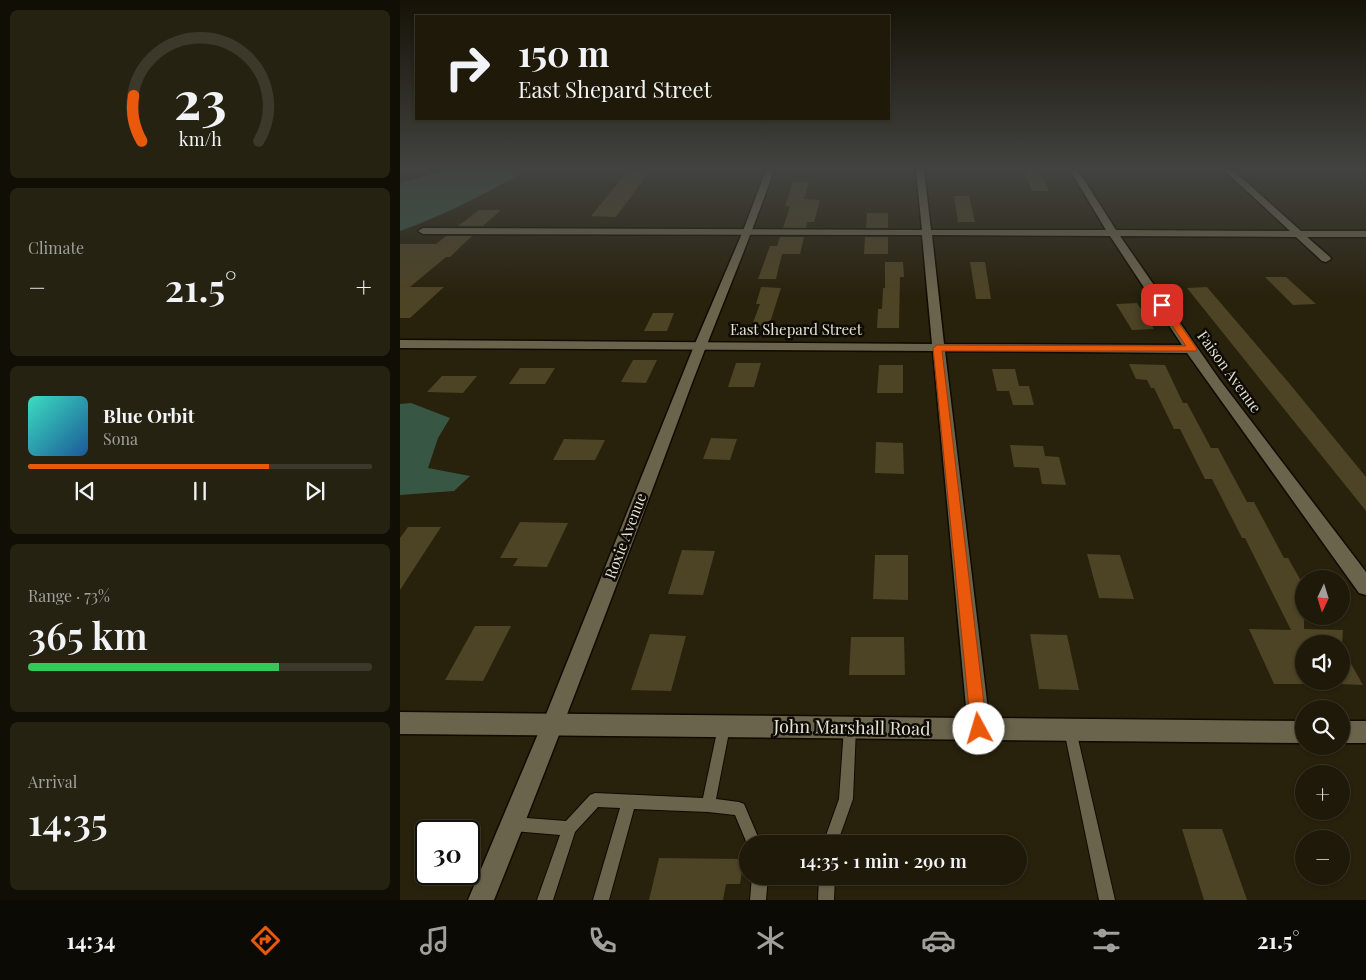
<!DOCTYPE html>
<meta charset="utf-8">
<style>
body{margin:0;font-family:"Playfair Display",serif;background:#262212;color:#f1f3f6;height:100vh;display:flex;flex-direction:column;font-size:19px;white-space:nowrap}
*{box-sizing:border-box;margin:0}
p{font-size:16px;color:#a1a09c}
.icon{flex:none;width:28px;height:28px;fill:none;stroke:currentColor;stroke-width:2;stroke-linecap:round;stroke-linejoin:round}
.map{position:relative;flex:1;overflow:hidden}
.drawer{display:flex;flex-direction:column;gap:10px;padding:10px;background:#100e05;width:400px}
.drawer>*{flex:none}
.hud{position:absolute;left:15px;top:15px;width:475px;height:105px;border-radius:0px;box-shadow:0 1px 4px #0004,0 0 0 1px #3c382a;background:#1e1909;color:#f1f3f6;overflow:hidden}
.needle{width:32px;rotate:184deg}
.tools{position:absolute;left:895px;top:570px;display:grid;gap:10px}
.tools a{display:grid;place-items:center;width:55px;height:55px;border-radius:50%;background:#1e1909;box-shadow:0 1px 4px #0004,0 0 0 1px #3c382a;font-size:25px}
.speed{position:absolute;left:15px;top:820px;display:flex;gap:10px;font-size:25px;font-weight:700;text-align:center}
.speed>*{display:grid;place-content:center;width:65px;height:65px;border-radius:50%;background:#1e1909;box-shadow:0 1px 4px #0004,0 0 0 1px #3c382a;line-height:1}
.speed .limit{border:2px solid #111;border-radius:8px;background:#fff;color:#111}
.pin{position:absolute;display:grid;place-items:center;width:42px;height:42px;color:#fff;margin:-21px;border-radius:10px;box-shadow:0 2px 8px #0006}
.me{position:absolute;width:55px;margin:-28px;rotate:354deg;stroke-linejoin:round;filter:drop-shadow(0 0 4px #0008)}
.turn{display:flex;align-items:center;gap:18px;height:105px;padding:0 20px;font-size:22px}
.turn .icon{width:65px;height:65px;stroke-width:2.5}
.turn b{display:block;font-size:35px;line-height:42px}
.big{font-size:38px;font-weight:600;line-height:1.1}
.drawer .tile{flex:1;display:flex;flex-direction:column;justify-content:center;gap:8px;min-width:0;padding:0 18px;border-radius:8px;background:#262212}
.drawer .dial{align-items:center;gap:0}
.dial svg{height:130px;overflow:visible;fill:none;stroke:#3c382a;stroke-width:7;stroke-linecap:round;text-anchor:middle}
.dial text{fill:#f1f3f6;stroke:none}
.song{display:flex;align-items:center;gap:15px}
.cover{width:60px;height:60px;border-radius:8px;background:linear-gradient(135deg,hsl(170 70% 55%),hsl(210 70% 35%))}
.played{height:5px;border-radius:2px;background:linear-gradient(90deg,#ea580c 70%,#3c382a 70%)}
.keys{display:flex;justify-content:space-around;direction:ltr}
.heat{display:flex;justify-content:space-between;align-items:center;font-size:28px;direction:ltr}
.charge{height:8px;border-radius:4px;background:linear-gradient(90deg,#34c759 73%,#3c382a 0)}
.trip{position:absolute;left:339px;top:835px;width:288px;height:50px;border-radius:25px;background:#1e1909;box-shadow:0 1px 4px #0004,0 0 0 1px #3c382a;font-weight:600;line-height:50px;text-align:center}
.menu{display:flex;height:80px;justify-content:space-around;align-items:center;background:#0c0a04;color:#a1a09c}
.menu .icon{width:35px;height:35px}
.menu .selected{color:#ea580c}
.menu b{font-size:22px;color:#f1f3f6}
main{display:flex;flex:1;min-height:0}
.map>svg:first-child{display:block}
.forest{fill:#385644}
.building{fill:#4d4325}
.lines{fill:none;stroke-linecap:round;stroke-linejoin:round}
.lane-casing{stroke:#100a00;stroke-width:2}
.street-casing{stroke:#100a00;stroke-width:3}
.secondary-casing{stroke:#100a00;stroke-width:3}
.lane{fill:#6b644d;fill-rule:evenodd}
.street{fill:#6b644d;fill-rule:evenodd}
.secondary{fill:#6b644d;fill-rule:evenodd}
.route{fill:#ea580c;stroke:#983908}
.labels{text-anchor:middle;stroke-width:5;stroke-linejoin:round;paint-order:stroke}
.street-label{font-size:15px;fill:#e5e1d4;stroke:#0e0b04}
.near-street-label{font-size:18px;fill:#e5e1d4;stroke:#0e0b04}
</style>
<main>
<section class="drawer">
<div class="tile dial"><svg viewBox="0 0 100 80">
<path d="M14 69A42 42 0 1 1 86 69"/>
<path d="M14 69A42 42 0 0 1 9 41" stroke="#ea580c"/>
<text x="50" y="56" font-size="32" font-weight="700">23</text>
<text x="50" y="72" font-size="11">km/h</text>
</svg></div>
<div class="tile"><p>Climate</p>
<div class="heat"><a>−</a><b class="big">21.5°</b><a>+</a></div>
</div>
<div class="tile">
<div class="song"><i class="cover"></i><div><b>Blue Orbit</b><p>Sona</p></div></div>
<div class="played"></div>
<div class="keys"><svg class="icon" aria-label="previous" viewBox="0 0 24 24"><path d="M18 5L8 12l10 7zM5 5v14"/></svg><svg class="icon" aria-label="pause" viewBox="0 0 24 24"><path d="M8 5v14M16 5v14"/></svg><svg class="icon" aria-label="next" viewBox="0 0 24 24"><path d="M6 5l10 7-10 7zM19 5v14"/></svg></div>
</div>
<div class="tile"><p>Range · 73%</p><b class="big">365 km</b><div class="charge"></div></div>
<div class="tile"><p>Arrival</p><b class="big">14:35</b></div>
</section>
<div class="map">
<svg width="966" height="900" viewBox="0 0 966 900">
<rect width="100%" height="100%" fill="#28210c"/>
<path class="forest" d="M47 170H127C86 194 44 215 0 231V183Z
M11 403 50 418 38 438 28 468 70 476 54 491 0 495V404Z"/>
<path class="building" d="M624 170H639L649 191H632Z
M226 173H248L216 217 191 216Z
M393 182H409L404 199 420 200 414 222H407L406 228H383L390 206H385Z
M554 196H569L575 222H558Z
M79 210H101L83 226H58Z
M467 213H488V228H466Z
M46 236H72L50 257H46L10 287H44L10 318H0V244H36Z
M380 237H404L400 254H382L376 279H358L370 246H377Z
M465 237H488V254H464Z
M485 262H503L504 277H500L499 328H477L478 309H482L483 288H485Z
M570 262H585L591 299H576Z
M865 277H886L916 304 893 305Z
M361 287 381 288 368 329 351 328 360 304H356Z
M807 287 889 383 966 477V511L787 288Z
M737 303 754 329 732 330 716 304Z
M253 313H274L267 331H244Z
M233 360H257L246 383 221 382Z
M336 363H361L354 387H328Z
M729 364 765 365 783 403H787L811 448H818L847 502H854L884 558H888L904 586V629L943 630 942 644H904V684H874L849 629 891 630 845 538H842L812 479H805L780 429H774L754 388H751L747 380 736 379Z
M479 365H503V393H477Z
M120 368H155L145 384H109Z
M592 369H615L619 386H629L634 405H613L609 391H597Z
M42 376H77L63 393 27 392Z
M311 438 337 439 330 460 303 459Z
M164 439 205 440 195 460H153Z
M476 442 503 443 504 474 475 473Z
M610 445 643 446 645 456 659 457 666 485 642 484 639 468 614 467Z
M120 522 168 523 147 567 113 566 118 558H100Z
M8 527H41L0 590V538Z
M282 550 315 551 303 595 268 594Z
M687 554 720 555 734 599 699 598Z
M475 555H508V600L473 599Z
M75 626H111L83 681 45 680Z
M250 634 286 636 271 691 231 690Z
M630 634 667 635 679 690 639 689Z
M451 637H504L505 675H449Z
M941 646 963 685 941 684Z
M782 829H822L847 900H804Z
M259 858 344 859 340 884H326L323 900H249Z"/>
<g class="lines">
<g class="lane-casing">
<path id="lane" d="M324 721 329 722 330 727 316 799 339 802 344 804 361 844H348V846L335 815 308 812 234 809 209 900H193L220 808 198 807 175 832 153 900H137L160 835 113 831 108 829 106 824 108 819 113 817 166 821 190 795 195 793 303 798 318 727 319 722Z
M450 722 455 723 456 728 453 799 437 844H423L439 799 444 728 445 723Z
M670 724 675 725 676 730 715 900H699L664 730 665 725Z
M352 876H368L366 900H350Z
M419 876H435L434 900H418Z"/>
</g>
<g class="street-casing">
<path id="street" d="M516 170H524L531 230H706L670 170H678L716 230 890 231 824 170H833L901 231H966V237H907L930 257 931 259 926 262 922 261 896 237 720 236 819 379 966 572V595L959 593 787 353 545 351 589 718 904 721V743L0 734V712L567 718 533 351 0 348V340L532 344 522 235 23 234 18 231 23 228 522 230ZM532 235 710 236 782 345 544 344Z
M941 721H966V743H941Z"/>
</g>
<g class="secondary-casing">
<path id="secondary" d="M366 170H374C349 242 319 312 292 383 228 556 163 728 94 900H68L143 722 294 346 343 231Z"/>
</g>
<use href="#lane" class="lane"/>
<use href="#street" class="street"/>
<use href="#secondary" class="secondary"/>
</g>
<linearGradient id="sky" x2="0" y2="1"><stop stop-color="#161207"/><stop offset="0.57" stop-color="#424340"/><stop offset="1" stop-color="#424340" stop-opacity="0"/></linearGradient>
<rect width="966" height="296" fill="url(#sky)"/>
<path class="route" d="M759 303H765L797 349 796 351H542L587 729 585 735 579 737 573 735 571 729 533 348 537 345 786 346 758 305Z"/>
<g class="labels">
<g class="street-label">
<text x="396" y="335">East Shepard Street</text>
<text transform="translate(829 372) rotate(54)" y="5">Faison Avenue</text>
<text transform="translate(226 536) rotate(-69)" y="5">Roxie Avenue</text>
</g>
<g class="near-street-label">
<text transform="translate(452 728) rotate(1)" y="6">John Marshall Road</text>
</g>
</g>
</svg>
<div class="tools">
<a><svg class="needle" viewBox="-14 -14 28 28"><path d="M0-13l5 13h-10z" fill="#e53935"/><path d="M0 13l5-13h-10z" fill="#a1a09c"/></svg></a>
<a><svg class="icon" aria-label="sound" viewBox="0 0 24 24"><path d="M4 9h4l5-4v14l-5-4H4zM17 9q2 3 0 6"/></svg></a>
<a><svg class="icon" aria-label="search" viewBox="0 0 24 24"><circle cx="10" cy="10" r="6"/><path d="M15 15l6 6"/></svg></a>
<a>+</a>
<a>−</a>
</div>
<div class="speed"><div class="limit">30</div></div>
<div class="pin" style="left:762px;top:305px;background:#d93025"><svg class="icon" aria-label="arrive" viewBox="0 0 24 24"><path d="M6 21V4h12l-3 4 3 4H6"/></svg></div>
<svg class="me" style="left:579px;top:729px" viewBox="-20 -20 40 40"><circle r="19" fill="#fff"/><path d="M0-13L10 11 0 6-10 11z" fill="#ea580c"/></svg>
<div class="trip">14:35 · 1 min · 290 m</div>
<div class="hud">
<div class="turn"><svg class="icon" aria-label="right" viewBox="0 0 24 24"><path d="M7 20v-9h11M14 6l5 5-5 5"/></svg><div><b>150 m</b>East Shepard Street</div></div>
</div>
</div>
</main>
<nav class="menu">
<b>14:34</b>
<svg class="icon selected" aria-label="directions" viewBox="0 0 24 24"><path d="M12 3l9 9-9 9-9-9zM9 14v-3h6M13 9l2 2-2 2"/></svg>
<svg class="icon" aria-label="music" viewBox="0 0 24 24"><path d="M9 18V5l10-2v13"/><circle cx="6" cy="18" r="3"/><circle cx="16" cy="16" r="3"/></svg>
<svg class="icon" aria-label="phone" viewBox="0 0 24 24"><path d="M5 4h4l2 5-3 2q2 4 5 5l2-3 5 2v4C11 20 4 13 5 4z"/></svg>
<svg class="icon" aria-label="climate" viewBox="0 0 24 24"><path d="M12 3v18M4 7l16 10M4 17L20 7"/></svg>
<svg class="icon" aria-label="car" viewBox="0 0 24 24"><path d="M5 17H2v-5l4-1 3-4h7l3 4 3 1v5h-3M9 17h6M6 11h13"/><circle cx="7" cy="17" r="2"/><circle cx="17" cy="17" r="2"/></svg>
<svg class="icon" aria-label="filters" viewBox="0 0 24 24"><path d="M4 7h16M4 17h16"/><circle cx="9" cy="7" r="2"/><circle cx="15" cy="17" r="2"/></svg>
<b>21.5°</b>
</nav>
